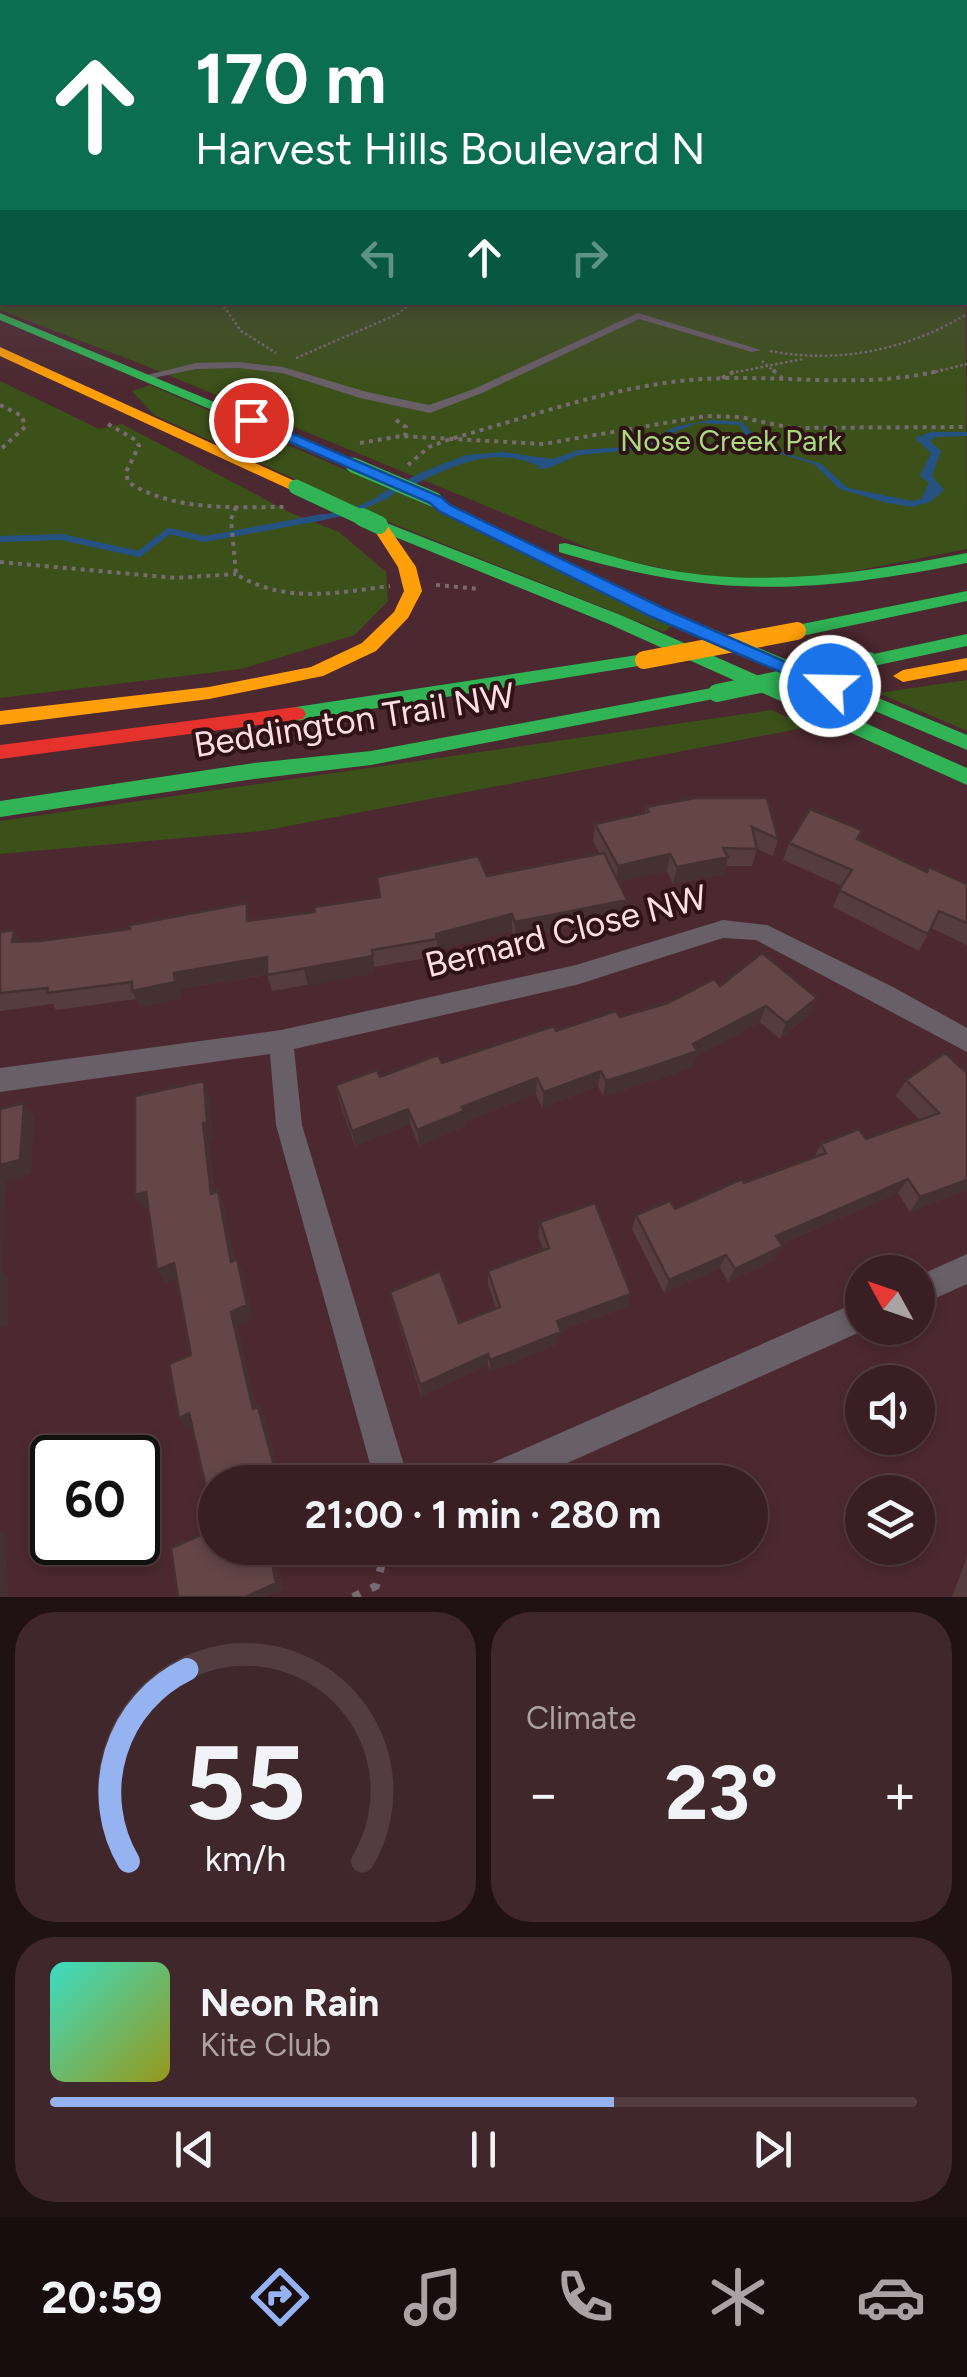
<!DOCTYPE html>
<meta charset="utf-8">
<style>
body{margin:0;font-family:Figtree,sans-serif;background:#40272c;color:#f1f3f6;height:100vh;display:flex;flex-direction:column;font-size:38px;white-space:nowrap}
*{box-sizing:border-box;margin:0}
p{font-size:32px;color:#aba2a6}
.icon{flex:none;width:55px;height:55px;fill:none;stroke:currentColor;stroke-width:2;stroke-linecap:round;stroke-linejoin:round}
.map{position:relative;height:1597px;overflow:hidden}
.sheet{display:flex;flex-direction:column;gap:15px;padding:15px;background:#1f1114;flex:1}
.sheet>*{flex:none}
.banner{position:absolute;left:0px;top:0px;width:968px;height:305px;box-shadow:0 5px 15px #0003,0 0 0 2px #533d41;background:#0b6e4f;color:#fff;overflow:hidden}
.needle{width:65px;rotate:310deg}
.fabs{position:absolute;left:845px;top:1255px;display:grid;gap:20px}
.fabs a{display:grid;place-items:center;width:90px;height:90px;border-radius:50%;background:#391f24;box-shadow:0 5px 15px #0003,0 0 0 2px #533d41;font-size:50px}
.speed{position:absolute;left:30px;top:1435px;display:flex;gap:20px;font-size:50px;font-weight:700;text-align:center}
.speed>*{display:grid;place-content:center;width:130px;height:130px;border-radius:50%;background:#391f24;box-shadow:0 5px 15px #0003,0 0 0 2px #533d41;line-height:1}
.speed .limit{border:5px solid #111;border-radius:15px;background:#fff;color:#111}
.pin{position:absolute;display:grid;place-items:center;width:85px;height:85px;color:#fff;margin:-42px;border:5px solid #fff;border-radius:50%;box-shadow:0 2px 10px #0007}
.me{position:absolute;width:110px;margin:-55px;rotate:293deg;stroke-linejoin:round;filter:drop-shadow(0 0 8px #0008)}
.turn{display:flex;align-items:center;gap:35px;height:210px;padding:0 30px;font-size:45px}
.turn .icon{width:130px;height:130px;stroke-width:2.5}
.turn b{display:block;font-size:70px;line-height:85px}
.lanes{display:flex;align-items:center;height:95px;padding:0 30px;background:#0003;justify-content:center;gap:50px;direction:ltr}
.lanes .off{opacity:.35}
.big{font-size:75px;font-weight:700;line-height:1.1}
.sheet .card{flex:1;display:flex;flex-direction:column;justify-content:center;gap:15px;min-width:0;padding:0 35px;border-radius:40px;background:#40272c}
.sheet .dial{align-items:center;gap:0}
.dial svg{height:260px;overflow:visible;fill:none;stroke:#533d41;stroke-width:7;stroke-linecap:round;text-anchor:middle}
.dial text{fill:#f1f3f6;stroke:none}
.song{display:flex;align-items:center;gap:30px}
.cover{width:120px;height:120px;border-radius:15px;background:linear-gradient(135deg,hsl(170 70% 55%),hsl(60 70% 35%))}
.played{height:10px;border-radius:5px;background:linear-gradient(90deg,#95b2f1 65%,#533d41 65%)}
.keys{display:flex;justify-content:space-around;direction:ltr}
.heat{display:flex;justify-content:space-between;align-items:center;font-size:55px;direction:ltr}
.sheet .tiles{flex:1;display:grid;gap:15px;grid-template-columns:1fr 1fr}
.card:last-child{grid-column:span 2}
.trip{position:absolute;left:198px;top:1465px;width:570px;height:100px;border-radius:50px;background:#391f24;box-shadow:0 5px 15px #0003,0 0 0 2px #533d41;font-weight:700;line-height:100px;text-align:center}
.dock{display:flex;height:160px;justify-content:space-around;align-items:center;background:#170c0e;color:#aba2a6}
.dock .icon{width:70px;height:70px}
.dock .active{color:#95b2f1}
.dock b{font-size:45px;color:#f1f3f6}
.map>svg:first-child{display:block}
.green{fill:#3b5119}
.water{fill:#265283}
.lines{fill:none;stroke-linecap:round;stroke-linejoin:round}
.stream-far1{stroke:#265283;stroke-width:5}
.stream{stroke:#265283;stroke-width:6}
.path-far2{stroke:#786a71;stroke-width:2.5;stroke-dasharray:2.5 2.5;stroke-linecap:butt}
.path-far1{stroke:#786a71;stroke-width:4;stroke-dasharray:4 5;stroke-linecap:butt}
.path{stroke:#786a71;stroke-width:8;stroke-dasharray:8 12;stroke-linecap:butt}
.street{fill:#685f67;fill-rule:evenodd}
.fast{fill:#30b455;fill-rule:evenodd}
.slow{fill:#ff9f0a;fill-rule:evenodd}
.jam{fill:#e5322d;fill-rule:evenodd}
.fast-bridge-far1{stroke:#30b455;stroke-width:15}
.fast-bridge{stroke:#30b455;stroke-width:18}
.slow-bridge{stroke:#ff9f0a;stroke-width:18}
.wall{fill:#563c3d}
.shaded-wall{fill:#463132}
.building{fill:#644647;stroke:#463132;stroke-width:2.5}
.route{fill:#1a73e8;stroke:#114b97;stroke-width:2.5}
.labels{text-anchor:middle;stroke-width:8;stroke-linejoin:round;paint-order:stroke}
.far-park-label{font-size:30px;fill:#a9da7d;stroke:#2e1216}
.street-label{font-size:35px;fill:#ffdde1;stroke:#2e1216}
</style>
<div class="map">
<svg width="967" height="1597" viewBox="0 0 967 1597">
<rect width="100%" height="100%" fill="#4c2930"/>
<path class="green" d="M965 163 967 549 808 580H714L608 556 136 362 0 310 2 212V302H965Z
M0 381 99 429 122 424 291 513 339 532 386 572 388 601 355 635 241 669 0 698Z
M150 385 456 518 672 625 664 632 394 524 154 415 132 391Z
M967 680V731L878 693Z
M772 710 809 727 262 831 0 854V821Z"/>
<path class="water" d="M711 420 742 422 765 447 821 464 848 488 912 501 921 499 929 483 920 476 931 453 915 438 931 432H967V436L936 437 930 441 941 451 932 476 944 490 930 502 912 507 887 503 840 489 814 464 761 448 753 445 739 425 699 423 676 431 653 448 579 455 549 468 534 469 540 467C486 440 440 475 390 495L387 500 377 496 420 473 466 455 503 452 552 459 579 450 640 446 675 427Z"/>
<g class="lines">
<path class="stream-far1" d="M358 509 390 494
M310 520 345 513"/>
<path class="stream" d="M0 539 61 537 139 554 169 531 205 539 323 517"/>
<path class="path-far2" d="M221 302 241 331 276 353
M770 351C839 364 907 350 967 314
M296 358 398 314 412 302
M762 361 776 373
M731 373 803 359
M931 373 967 364"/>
<path class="path-far1" d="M773 370 782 378
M722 378 737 370
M0 405 22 416 25 427 0 450
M396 420 406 427 405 436
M108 424 136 440 139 446 126 472 128 482C174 512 235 507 288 507
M360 443 401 436 543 444 706 416 740 417 791 428 967 427
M408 465 429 447 450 439C534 416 617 384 704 379 783 374 865 390 942 370
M236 507 231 519 236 574C284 604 336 593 390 586
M0 562 176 578 236 574
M436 585 480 589"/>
<path class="path" d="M353 1597 376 1586 386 1548"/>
<path class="street" d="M0 203H2V208H0Z
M638 313 761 350 752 352 639 319 482 393 430 413 360 398 282 373 239 368 196 369 149 379 143 376 196 363 239 362 283 367 367 392 429 405 474 389Z
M723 920 767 925 893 987 967 1028V1052L756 940 723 938 576 985 294 1049 302 1125 409 1482H375L276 1125 270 1054 0 1092V1068L281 1030 576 965Z
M967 1254V1284L918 1306V1276Z
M862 1300V1328H869L525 1482H471L476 1470Z"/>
<path class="fast" d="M0 313 358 462 360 465 348 468 0 320Z
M429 497H441L450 505 665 609 967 735V750L653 617 438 511 427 500Z
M379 520 623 616 967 768V785L609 624 373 528V522Z
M565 543C600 552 634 564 669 570 769 588 868 572 967 553V563C809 594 715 599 559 552V544Z
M967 591V601L797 637 788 631 797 625Z
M967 634V646L869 667 859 661 869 655Z
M644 654 654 660 651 664 296 721 286 714 296 707Z
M717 687 727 693 724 697 371 765 254 779 0 817V801L254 763 371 751Z"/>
<path class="slow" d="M0 347 301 484 304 487 291 490 0 356Z
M379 520 385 522 416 567 422 591 408 618 376 651 323 676 209 699 0 725V711L209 687 311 667 362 643 394 612 404 591 398 567 371 525Z
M967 658V670L903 682 893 676 903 670Z"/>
<path class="jam" d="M296 707 303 709 306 714 303 719 0 759V745Z"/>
<path class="fast-bridge-far1" d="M353 465 435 500
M296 487 367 520"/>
<path class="fast-bridge" d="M362 517 379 525
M717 693 869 661"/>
<path class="slow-bridge" d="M644 660 797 631"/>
</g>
<path class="wall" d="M0 163H2V181H0Z
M695 798 778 839 773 856 757 849 752 866H726L724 874 673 884 667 871 618 882 625 917 515 938 512 931 438 950V956L374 967 375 973 272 991 267 975 181 989V998L140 1007 136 999 56 1010 53 1004 0 1011V932L14 930 21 942 40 941 251 920 315 912 380 897 377 877 487 876 600 854 593 841 595 824 645 812 646 807Z
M858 840 927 872 967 884V945L931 928 919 951 833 907 842 886 783 860 789 843Z
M720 986 817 998 810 1014 780 1039 760 1022 695 1057 692 1067 656 1080 603 1096 598 1086 542 1108 536 1094 464 1122 465 1126 419 1146 410 1124 355 1146 339 1101 336 1085 380 1077 442 1063 556 1031 620 1017Z
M967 1073V1190L910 1212 898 1193 781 1244 783 1246 775 1260 728 1282 720 1268 664 1293 632 1229 636 1215 675 1209 814 1157 821 1144 866 1139 920 1120 896 1096 906 1080Z
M540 1222 631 1294 627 1307 560 1331 558 1344 490 1372 488 1365 421 1396 393 1305 390 1292 459 1323 496 1309 488 1284V1271L544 1251 538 1236Z
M967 1557V1597H952Z"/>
<path class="shaded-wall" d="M670 854 667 871 615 883 618 866Z
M728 857 724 874 673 884 677 867Z
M627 900 625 917 515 938V922Z
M512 914V931L438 950 436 934Z
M14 930 24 947 12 942Z
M373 956 375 973 308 986 304 969Z
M267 957 271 974 181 989V998L140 1007 132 991 174 973Z
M817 998 810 1014 780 1039 786 1023Z
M766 1006 760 1022 695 1057 692 1067 656 1080 603 1096 606 1081 693 1044Z
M601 1071 598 1086 542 1108 544 1092Z
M537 1078 536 1094 464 1122 465 1126 419 1146 417 1130 462 1107Z
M204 1081 210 1097 213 1138 209 1139 217 1208 211 1194 203 1123Z
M24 1103 34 1118 31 1174 6 1181 2 1271 8 1277V1326L0 1328V1165Z
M408 1109 410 1124 355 1146 352 1131Z
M908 1179 898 1193 769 1249 776 1236Z
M967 1180V1190L910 1212 920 1197Z
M218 1191 224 1205 238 1275 231 1262Z
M146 1192 154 1206 143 1210 135 1195Z
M783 1246 775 1260 728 1282 735 1269Z
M726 1255 720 1268 664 1293 669 1280Z
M237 1259 243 1273 253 1318 237 1324 260 1420 253 1409 231 1312Z
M174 1263 182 1277 165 1283 157 1270Z
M631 1294 627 1307 555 1333 557 1321Z
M561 1332 558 1344 490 1372V1360Z
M488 1354V1365L421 1396 420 1385Z
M258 1407 265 1417 282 1482H258Z
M189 1413 197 1424 187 1428 179 1418Z
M0 1530 6 1533 8 1597H0Z
M269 1548H274L283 1589 266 1597H246Z"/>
<path class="building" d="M695 798H767L778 839 752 827 757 849 723 848 728 857 677 867 670 854 618 866 595 824 649 812 646 807Z
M810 809 862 830 857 839 927 872 929 867 967 884V923L939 911 928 934 839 890 852 870 789 843Z
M604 853 627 900 515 922 512 914 436 934 437 939 372 950 373 956 267 975V957L174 973 175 982 132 991V982L47 993 48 988 0 993V932L14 930 12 942 40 941 130 929V925L247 903V921L315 912 314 907 380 897 377 877 478 856 487 876Z
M762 953 817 998 786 1023 766 1006 693 1044 697 1051 660 1064 606 1081 601 1071 544 1092 537 1078 462 1107 464 1111 417 1130 408 1109 352 1131 336 1085 377 1070 380 1077 438 1055 442 1063 554 1026 556 1031 616 1011 620 1017 668 1003 714 979 720 986Z
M945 1053 967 1073V1180L920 1197 908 1179 776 1236 783 1246 735 1269 726 1255 669 1280 636 1215 670 1201 675 1209 742 1179 744 1183 826 1153 821 1144 859 1129 866 1139 939 1113 906 1080Z
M204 1081 207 1123H203L211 1194 218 1191 231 1262 237 1259 247 1305 231 1312 253 1409 258 1407 276 1473 258 1482H215V1527L189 1413 179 1418 169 1364 191 1355 174 1263 157 1270 146 1192 135 1195V1096Z
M24 1103 20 1160 0 1165V1109Z
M595 1203 631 1294 557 1321 561 1332 490 1360 488 1354 420 1385 390 1292 440 1271 459 1323 500 1307 488 1271 549 1248 540 1222Z
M215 1529V1548H269L276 1583 246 1597H178L171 1548Z"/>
<linearGradient id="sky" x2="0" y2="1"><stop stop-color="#2a171a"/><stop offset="0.42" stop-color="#5b4959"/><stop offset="1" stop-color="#5b4959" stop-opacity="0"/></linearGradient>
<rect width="967" height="386" fill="url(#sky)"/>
<path class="route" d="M251 416 441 497 450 505 665 609 840 686 837 690H823L652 617 439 511 430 503 246 423 244 420Z"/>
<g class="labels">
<g class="far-park-label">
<text x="731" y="451">Nose Creek Park</text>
</g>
<g class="street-label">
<text transform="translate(354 720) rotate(-9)" y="12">Beddington Trail NW</text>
<text transform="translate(566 931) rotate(-14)" y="12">Bernard Close NW</text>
</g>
</g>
</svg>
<div class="fabs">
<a><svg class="needle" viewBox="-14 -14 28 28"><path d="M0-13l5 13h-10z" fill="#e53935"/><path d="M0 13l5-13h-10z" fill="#aba2a6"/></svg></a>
<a><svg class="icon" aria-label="sound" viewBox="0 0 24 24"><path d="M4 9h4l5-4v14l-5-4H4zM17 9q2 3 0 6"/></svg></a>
<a><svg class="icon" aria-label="layers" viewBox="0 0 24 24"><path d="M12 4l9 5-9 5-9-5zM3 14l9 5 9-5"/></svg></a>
</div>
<div class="speed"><div class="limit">60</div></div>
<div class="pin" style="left:251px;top:420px;background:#d93025"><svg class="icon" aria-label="arrive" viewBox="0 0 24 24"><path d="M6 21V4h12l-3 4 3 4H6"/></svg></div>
<svg class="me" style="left:830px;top:686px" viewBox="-20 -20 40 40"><circle r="17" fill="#1a73e8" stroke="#fff" stroke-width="3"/><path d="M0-11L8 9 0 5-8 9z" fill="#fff"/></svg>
<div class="trip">21:00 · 1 min · 280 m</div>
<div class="banner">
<div class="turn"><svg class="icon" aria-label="ahead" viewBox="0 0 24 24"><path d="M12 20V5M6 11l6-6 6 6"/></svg><div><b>170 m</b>Harvest Hills Boulevard N</div></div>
<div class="lanes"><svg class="icon off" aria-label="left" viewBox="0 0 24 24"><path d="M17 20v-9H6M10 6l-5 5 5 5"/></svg><svg class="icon" aria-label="ahead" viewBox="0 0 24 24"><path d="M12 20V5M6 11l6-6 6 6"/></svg><svg class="icon off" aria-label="right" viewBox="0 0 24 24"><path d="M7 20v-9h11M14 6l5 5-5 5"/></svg></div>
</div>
</div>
<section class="sheet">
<div class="tiles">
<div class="card dial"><svg viewBox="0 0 100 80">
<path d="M14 69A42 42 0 1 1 86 69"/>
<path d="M14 69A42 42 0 0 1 32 10" stroke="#95b2f1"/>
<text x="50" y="56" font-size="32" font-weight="700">55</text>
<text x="50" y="72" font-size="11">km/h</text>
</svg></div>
<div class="card"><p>Climate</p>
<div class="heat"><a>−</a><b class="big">23°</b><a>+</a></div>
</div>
<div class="card">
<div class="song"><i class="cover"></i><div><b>Neon Rain</b><p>Kite Club</p></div></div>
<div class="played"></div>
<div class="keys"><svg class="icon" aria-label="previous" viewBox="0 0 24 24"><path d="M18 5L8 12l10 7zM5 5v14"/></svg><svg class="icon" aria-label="pause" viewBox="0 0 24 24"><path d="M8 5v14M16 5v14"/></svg><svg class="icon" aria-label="next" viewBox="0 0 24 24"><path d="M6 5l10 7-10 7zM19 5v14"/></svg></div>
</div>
</div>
</section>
<nav class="dock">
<b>20:59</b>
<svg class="icon active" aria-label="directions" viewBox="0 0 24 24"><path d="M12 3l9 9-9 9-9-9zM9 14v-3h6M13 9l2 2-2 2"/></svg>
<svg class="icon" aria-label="music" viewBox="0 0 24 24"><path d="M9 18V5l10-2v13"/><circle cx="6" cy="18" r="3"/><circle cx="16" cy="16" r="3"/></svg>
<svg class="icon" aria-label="phone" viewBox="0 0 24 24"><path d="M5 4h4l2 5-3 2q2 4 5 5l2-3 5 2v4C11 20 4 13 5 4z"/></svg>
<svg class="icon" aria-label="climate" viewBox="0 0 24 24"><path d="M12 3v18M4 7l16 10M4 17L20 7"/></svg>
<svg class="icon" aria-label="car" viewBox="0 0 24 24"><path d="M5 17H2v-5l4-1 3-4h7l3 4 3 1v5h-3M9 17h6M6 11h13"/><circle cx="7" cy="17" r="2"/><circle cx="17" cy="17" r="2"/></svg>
</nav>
